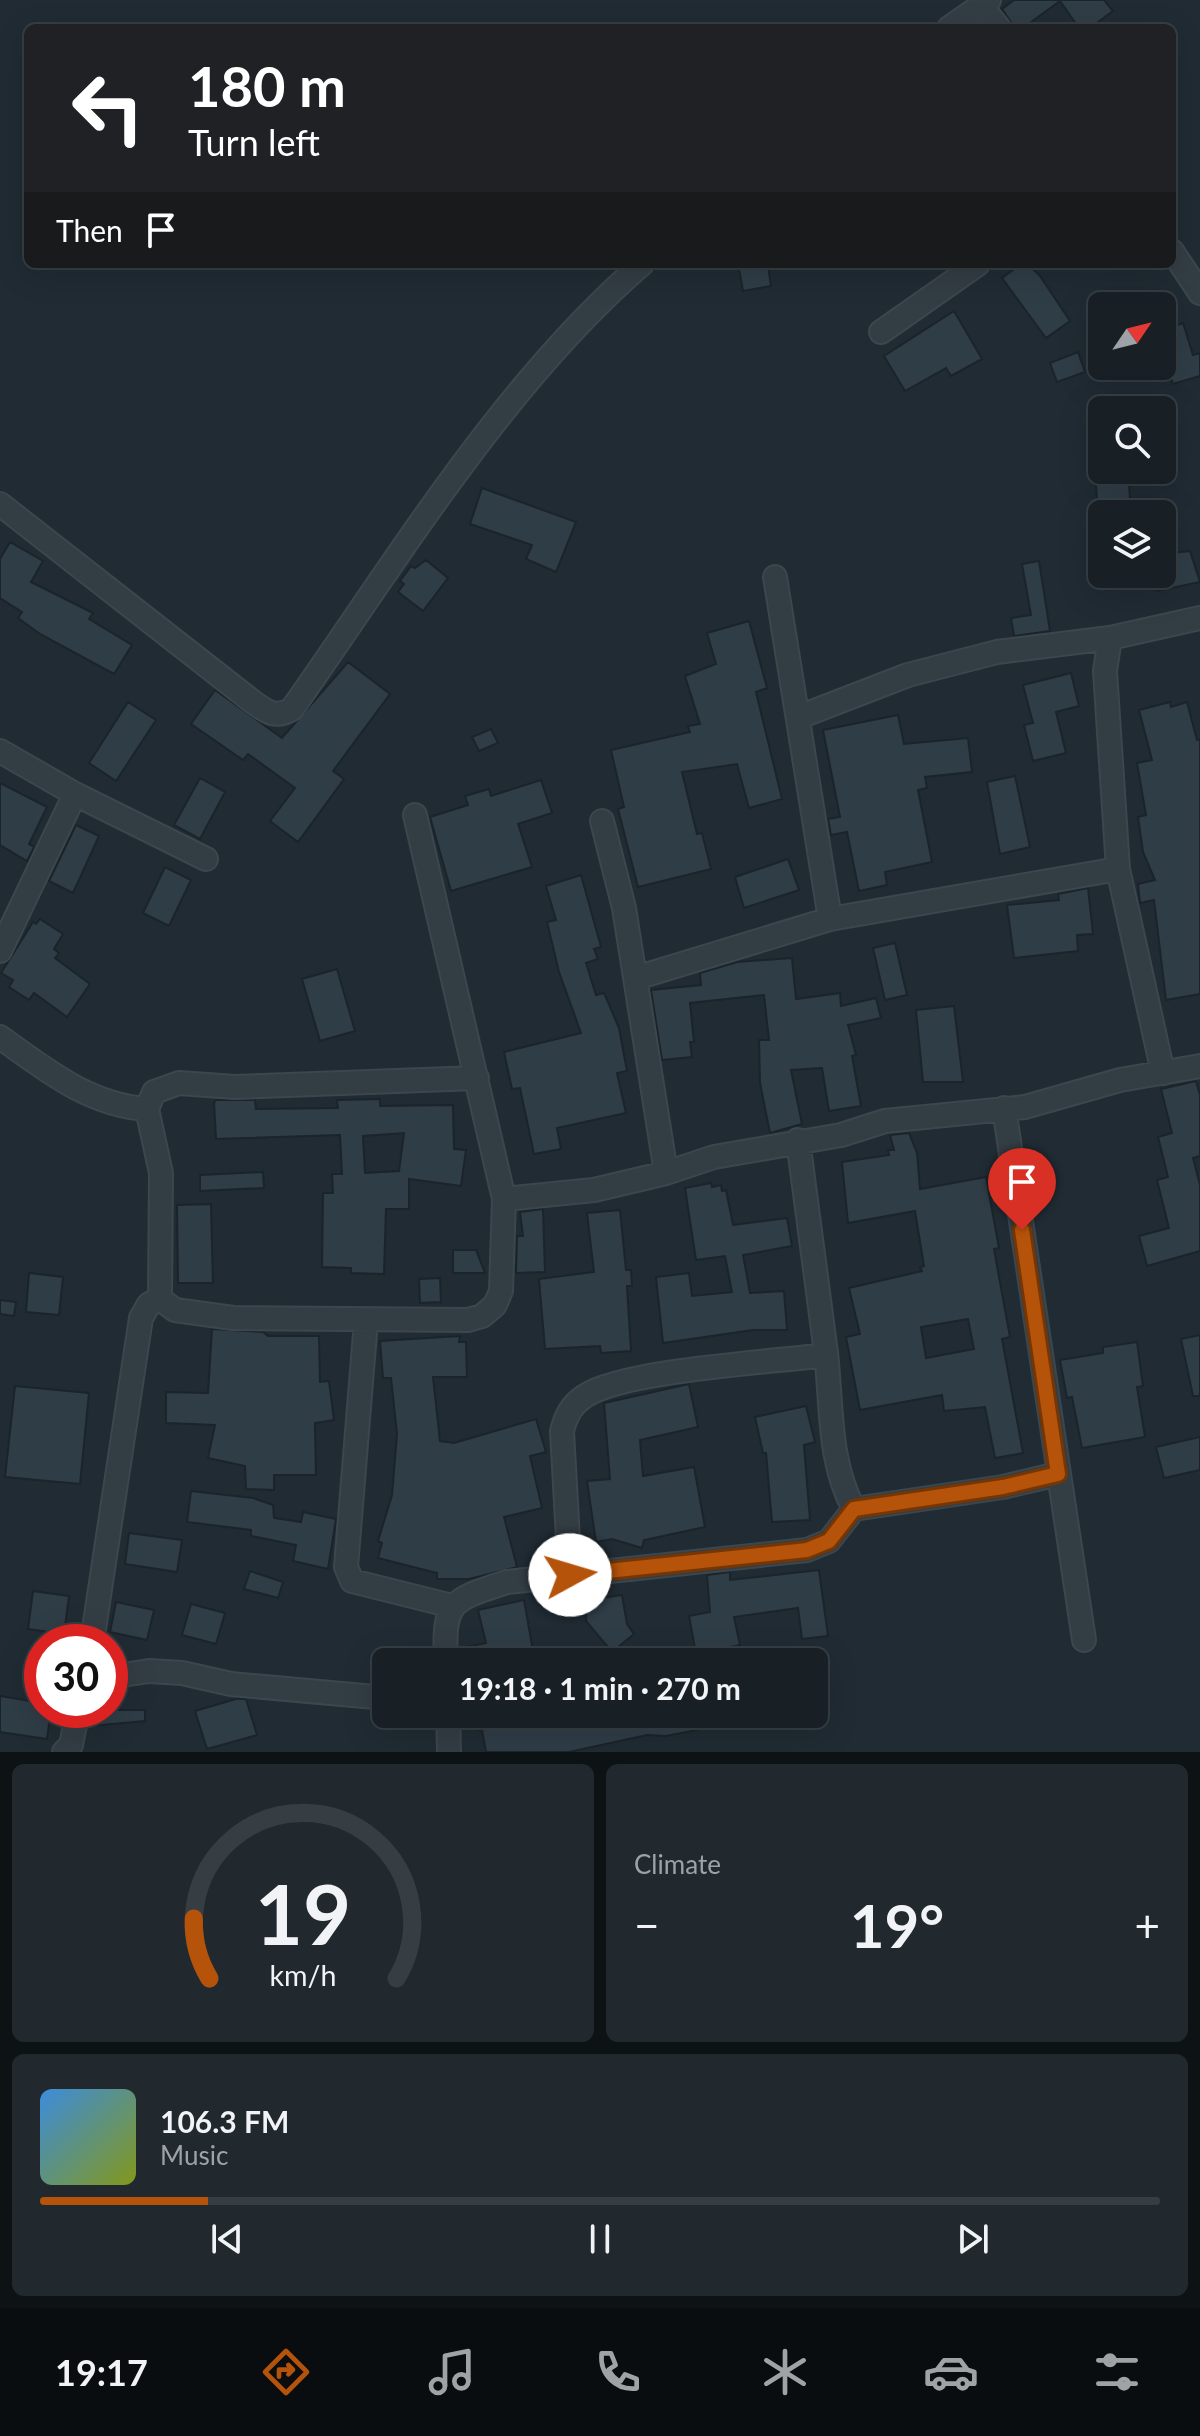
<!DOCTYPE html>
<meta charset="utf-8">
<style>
body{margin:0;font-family:Lato,sans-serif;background:#21282e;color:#f1f3f6;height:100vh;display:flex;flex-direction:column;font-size:30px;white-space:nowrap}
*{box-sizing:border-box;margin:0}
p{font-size:26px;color:#9fa3a7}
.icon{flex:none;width:44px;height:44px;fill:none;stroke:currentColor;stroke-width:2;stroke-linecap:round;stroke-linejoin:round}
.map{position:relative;height:1752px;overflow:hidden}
.side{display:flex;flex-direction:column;gap:12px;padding:12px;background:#0d1215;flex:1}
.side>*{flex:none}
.guide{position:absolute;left:24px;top:24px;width:1152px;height:244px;border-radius:12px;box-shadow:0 8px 32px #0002,0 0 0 2px #363e43;background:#202124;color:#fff;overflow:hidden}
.needle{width:52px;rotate:55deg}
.tools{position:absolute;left:1088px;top:292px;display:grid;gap:16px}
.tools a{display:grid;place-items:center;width:88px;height:88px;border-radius:12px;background:#182026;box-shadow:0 8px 32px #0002,0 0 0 2px #363e43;font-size:40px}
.speed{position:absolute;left:24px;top:1624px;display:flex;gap:16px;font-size:40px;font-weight:700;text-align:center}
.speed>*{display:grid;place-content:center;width:104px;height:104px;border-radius:50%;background:#182026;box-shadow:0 8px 32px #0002,0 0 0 2px #363e43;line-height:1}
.speed .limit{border:12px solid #d22;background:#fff;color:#111}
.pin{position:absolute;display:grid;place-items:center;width:68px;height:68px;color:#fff;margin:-82px -34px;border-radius:50% 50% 50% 0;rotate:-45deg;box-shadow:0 0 8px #0007}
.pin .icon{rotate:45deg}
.me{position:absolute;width:88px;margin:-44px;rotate:84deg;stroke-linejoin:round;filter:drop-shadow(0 0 6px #0008)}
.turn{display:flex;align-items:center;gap:28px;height:168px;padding:0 32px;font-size:36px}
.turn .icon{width:104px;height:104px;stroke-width:2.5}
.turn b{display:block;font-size:56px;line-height:68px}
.then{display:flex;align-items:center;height:76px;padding:0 32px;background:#0003;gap:16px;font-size:30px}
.big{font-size:60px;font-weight:700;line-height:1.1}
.side .widget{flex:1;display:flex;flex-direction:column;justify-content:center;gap:12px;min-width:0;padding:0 28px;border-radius:12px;background:#21282e}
.side .dial{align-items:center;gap:0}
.dial svg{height:208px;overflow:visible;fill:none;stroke:#363e43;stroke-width:7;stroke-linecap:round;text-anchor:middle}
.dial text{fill:#f1f3f6;stroke:none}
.song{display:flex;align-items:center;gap:24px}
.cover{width:96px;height:96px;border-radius:12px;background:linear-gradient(135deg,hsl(210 70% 55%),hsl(70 70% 35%))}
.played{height:8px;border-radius:4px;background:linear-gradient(90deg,#b45309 15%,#363e43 15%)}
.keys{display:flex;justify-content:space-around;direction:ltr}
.heat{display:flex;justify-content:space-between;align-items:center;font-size:44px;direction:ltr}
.side .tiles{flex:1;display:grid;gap:12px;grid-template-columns:1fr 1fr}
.widget:last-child{grid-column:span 2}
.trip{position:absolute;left:372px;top:1648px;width:456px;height:80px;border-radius:12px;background:#182026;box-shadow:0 8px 32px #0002,0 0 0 2px #363e43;font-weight:700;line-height:80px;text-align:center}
.menu{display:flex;height:128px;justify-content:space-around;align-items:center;background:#0a0d0f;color:#9fa3a7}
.menu .icon{width:56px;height:56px}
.menu .selected{color:#b45309}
.menu b{font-size:36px;color:#f1f3f6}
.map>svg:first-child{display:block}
.building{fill:#2f3d47;stroke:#1b242a;stroke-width:2;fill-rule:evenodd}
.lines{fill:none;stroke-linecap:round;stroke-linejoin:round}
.minor-casing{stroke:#3c464d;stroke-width:26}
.minor{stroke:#333d44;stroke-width:22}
.route-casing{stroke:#753606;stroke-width:20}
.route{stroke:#b45309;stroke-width:14}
</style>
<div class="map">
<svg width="1200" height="1752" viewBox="0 0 1200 1752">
<rect width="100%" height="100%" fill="#202b33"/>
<path class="building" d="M1014 0H1104L1113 11 1090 28H1079L1060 1 1023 28H1015L1002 9Z
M1021 264H1028L1040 276 1070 321 1046 338 1002 278Z
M768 265 771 286 743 291 739 269Z
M1162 308 1173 327 1183 323 1193 355 1200 353V376L1173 384 1162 352Z
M954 311 982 359 951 376 946 368 905 391 884 356Z
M1078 352 1085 372 1057 382 1050 363Z
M1095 470H1128L1131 514H1098Z
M482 488 576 522 556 572 526 559 532 545 470 524Z
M10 542 43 561 31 582 93 613 89 619 132 645 114 674 40 634 18 618 22 612 0 598V559Z
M1190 551 1200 582 1157 591 1154 574H1162V554Z
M426 560 448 578 423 611 398 592 404 584 400 581 411 566 415 568Z
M1039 561 1050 631 1014 636 1011 618 1031 615 1022 564Z
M749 621 767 688 756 692 782 799 749 808 737 764 682 772 697 834 702 833 711 869 638 887 618 809 624 807 611 750 690 732 688 726 700 724 685 676 716 664 707 633Z
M348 662 390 694 333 771 344 779 298 842 270 821 295 788 248 754 243 760 191 724 215 690 282 738Z
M1071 673 1079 706 1056 712 1066 753 1033 761 1024 725 1033 723 1023 685Z
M128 702 156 720 116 781 89 763Z
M1170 702 1171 707 1187 702 1197 740 1200 739V994L1166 1000 1154 900 1140 903 1138 884 1155 880 1143 852 1138 817 1146 815 1137 763 1152 760 1139 710Z
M898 715 904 744 968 738 972 772 925 777 927 788 918 790 932 862 885 872 887 885 859 891 847 832 831 835 828 819 840 817 823 730Z
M491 729 498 743 479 751 472 737Z
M1015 776 1030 847 1000 854 987 782Z
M200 778 225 792 200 839 174 825Z
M541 780 552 813 518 824 532 867 451 891 430 817 468 805 465 796 489 789 491 796Z
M0 783 47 807 29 844 34 847 27 861 0 845Z
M76 825 99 836 73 893 49 881Z
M788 859 799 890 744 908 735 877Z
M165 867 191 880 169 926 143 913Z
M581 875 601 947 594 949 598 959 586 963 596 995 604 993 619 1028 627 1071 617 1073 626 1113 557 1128 561 1149 534 1154 520 1088 512 1089 504 1052 581 1033 559 972 547 922 556 920 546 886Z
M1088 888 1093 934 1077 935 1078 951 1014 958 1007 905 1059 900 1058 894Z
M40 919 63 934 54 949 59 953 55 958 90 984 67 1017 34 993 29 1000 9 987 13 980 1 973 33 922 36 924Z
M895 943 907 995 885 1000 873 948Z
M792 958 796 999 840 993 841 1006 876 998 881 1018 848 1025 856 1055 852 1056 861 1106 829 1111 822 1068 791 1070 802 1124 770 1133 760 1083 759 1040H769L764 995 690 1003 694 1042H690L692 1057 662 1060 651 990 701 985 700 973 737 962Z
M337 969 355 1031 320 1041 302 979Z
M954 1006 963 1082H923L916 1010Z
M1196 1081 1200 1095V1156L1193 1158 1200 1185V1251L1147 1266 1139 1236 1169 1228 1157 1180 1168 1177 1158 1137 1172 1133 1161 1089Z
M380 1099V1106L453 1105 454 1149 466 1150 461 1186 409 1179V1209H386L384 1274 351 1273V1268L322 1267 323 1193H333L332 1174H342L340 1135 216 1139 214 1103 216 1100H255L256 1109 338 1108 337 1100ZM404 1133 399 1171 365 1173 363 1136Z
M909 1133 917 1153 920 1189 986 1177 999 1248 994 1249 1010 1337 1002 1339 1023 1453 995 1458 985 1407 944 1411 942 1395 860 1410 846 1337 860 1334 849 1288 922 1271 920 1267 924 1266 915 1211 848 1223 842 1162 889 1155 888 1150H894L890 1135ZM968 1319 974 1349 926 1358 921 1327Z
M263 1172 264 1188 200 1191V1175Z
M711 1183 712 1187 721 1185 722 1191 726 1190 733 1225 787 1218 792 1246 743 1255 750 1293 784 1291 787 1330H753L663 1343 656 1277 689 1273 692 1296 732 1292 725 1256 696 1260 685 1188Z
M211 1204 213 1283H178L177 1205Z
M543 1209 545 1272 516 1273 517 1236H523L520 1212Z
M620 1210 626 1270H631L632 1286H627L631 1351 601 1353 600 1346 545 1349 539 1279 594 1272 587 1213Z
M453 1250H476L485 1273H453Z
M29 1273 63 1277 59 1315 26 1312Z
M440 1278 441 1302 420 1303 419 1279Z
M0 1300 16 1302 14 1316 0 1314Z
M212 1329 263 1332 268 1336H319L320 1382 329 1381 334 1420 315 1423 316 1475H274V1490L246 1489 245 1466 208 1458 215 1425 166 1423V1392L208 1393Z
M1200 1335V1396H1193L1181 1339Z
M460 1336 459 1342H466L467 1377H433L440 1441 454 1443 536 1419 546 1452 530 1456 542 1508 504 1517 517 1567 469 1579H437V1573L378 1558 382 1543 378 1541 392 1495 397 1434 391 1378H383L380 1341Z
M1137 1342 1143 1386 1137 1387 1145 1437 1082 1448 1072 1397 1067 1398 1060 1360 1103 1353V1347Z
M689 1384 698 1427 640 1440 643 1476 694 1467 705 1527 644 1540 642 1548 612 1539 596 1542 587 1481 610 1479 604 1403Z
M15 1386 89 1393 80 1484 5 1477Z
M806 1406 815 1442 804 1445 810 1520 772 1522 766 1453H763L755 1417Z
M1200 1437V1470L1164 1478 1156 1447Z
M191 1491 253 1498 273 1505 274 1518 301 1522 303 1512 336 1519 328 1569 293 1561 296 1545 251 1536V1530L187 1522Z
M129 1533 182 1540 177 1572 125 1564Z
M819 1570 828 1636 802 1639 798 1608 734 1617 740 1645 696 1654 689 1616 710 1612 707 1575 730 1572V1580Z
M250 1571 283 1582 278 1598 244 1589Z
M33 1591 69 1596 64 1634 28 1629Z
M622 1595 627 1624 634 1634 612 1652 586 1621 587 1600Z
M524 1600 535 1662H464L461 1648 486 1643 478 1610Z
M116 1602 154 1610 147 1640 110 1632Z
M191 1604 225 1613 216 1644 182 1635Z
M0 1696 42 1703V1710H51L47 1739 0 1732Z
M236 1699H246L257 1735 207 1749 195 1711Z
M92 1710H145V1721L90 1726Z
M476 1714H695L697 1730 666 1736 647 1735 569 1752H486L482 1730H476Z"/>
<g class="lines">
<g class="minor-casing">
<path id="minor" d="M981 6 999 28
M949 28 989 0
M1172 251 1200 293
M881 332 978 264
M0 504 253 702C267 712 276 719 292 709 397 560 504 383 642 264
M775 577 830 919
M799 717 908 675 997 652 1110 638
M0 751 75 794 206 859
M602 821 624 908 666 1173
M0 951 75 794
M636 978 830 919 1118 869
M0 1037C46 1070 89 1105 147 1109
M1163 1073 1118 869 1105 671 1110 638 1200 618
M1004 1108 1084 1640
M504 1199 594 1190 666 1173 714 1157 841 1135 885 1121 1025 1107 1120 1080 1200 1066
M160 1299 175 1310 233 1318 468 1320 482 1316 495 1305 501 1291 504 1199 415 815
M160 1299 161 1173 147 1109 154 1092 179 1083 235 1087 477 1078
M366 1321 346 1567 352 1581 452 1606
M854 1509 1003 1487 1058 1474
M570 1575 562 1431C566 1416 571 1405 585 1396 624 1370 773 1362 826 1355
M92 1642 141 1318 149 1304 160 1299
M446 1662C443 1601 451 1600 507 1582L807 1550 829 1541 854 1509C828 1462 832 1405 826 1353 817 1282 807 1211 798 1140
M110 1677 149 1671 182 1673 231 1684 386 1698
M448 1714 449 1752
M64 1752 71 1745 78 1710"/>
</g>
<use href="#minor" class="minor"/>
</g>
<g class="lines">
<g class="route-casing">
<path id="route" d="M570 1575 807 1550 829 1541 854 1509 1003 1487 1058 1474 1022 1230"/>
</g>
<use href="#route" class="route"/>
</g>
</svg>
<div class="tools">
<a><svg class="needle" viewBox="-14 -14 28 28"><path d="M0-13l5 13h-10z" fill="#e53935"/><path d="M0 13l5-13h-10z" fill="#9fa3a7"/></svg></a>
<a><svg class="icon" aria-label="search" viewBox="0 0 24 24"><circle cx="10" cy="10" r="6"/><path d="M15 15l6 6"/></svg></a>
<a><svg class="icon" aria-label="layers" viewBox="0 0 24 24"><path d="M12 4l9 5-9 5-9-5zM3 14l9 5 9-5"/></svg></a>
</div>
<div class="speed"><div class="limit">30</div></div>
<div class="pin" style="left:1022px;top:1230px;background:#d93025"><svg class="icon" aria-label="arrive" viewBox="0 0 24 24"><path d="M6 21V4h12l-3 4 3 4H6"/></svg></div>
<svg class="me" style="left:570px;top:1575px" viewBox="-20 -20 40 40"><circle r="19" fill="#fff"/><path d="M0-13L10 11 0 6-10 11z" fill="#b45309"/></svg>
<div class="trip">19:18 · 1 min · 270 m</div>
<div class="guide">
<div class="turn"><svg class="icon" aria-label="left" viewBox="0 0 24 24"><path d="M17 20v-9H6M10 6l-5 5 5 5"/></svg><div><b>180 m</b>Turn left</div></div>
<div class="then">Then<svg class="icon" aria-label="arrive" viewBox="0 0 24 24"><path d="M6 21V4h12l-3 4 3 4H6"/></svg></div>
</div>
</div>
<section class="side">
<div class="tiles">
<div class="widget dial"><svg viewBox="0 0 100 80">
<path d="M14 69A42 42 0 1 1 86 69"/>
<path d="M14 69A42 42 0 0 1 8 46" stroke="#b45309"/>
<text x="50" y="56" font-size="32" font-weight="700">19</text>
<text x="50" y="72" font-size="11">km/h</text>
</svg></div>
<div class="widget"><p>Climate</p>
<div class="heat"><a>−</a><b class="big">19°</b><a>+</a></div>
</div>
<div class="widget">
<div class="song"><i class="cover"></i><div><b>106.3 FM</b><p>Music</p></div></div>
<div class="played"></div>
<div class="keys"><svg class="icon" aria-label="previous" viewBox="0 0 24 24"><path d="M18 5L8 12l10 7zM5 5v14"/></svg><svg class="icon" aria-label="pause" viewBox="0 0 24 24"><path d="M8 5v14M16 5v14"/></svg><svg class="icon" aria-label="next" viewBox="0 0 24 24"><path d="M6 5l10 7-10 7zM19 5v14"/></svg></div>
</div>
</div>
</section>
<nav class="menu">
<b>19:17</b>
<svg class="icon selected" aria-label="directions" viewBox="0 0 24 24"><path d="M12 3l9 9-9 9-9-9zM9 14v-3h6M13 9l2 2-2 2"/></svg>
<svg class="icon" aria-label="music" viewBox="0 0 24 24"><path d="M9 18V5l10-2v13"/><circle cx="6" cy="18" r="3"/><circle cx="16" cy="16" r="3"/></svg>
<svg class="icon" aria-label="phone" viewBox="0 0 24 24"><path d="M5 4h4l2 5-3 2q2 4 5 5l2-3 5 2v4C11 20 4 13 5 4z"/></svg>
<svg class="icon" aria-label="climate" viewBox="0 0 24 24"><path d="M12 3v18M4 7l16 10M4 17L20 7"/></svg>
<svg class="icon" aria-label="car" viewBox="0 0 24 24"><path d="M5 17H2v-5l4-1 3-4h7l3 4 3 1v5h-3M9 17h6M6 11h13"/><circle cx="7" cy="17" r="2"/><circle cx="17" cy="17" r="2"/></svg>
<svg class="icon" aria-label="filters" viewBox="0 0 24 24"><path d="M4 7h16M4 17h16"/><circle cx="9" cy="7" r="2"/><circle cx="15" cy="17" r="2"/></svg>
</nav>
